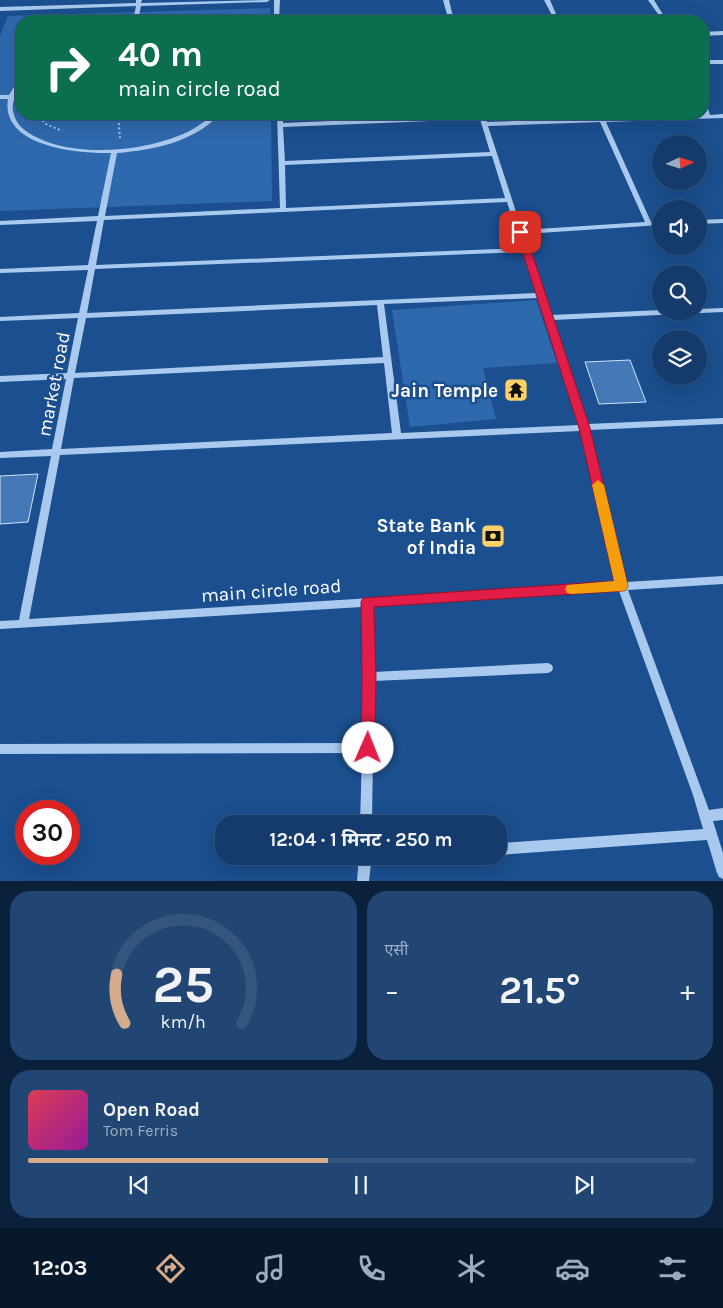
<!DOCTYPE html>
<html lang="hi">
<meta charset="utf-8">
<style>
body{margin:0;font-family:Karla,"Noto Sans Devanagari",sans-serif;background:#214673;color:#f1f3f6;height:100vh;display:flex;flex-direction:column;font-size:19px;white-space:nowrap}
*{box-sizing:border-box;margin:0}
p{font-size:16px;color:#9dadc1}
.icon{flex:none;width:28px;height:28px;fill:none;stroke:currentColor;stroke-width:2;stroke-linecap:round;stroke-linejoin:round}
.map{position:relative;height:881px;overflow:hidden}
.drawer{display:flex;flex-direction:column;gap:10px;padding:10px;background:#0b203b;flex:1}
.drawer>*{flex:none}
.banner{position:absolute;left:15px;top:15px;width:694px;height:105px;border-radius:20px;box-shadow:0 5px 20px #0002,0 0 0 1px #33557e;background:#0b6e4f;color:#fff;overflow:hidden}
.needle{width:32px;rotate:86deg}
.controls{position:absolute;left:652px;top:135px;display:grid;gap:10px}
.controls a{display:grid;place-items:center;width:55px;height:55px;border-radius:50%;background:#143b6b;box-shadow:0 5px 20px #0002,0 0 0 1px #33557e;font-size:25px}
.speed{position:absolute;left:15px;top:800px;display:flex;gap:10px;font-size:25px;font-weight:700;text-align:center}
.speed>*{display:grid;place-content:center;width:65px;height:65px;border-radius:50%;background:#143b6b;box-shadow:0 5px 20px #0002,0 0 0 1px #33557e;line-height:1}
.speed .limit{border:8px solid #d22;background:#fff;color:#111}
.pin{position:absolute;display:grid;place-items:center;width:42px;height:42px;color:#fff;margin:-21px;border-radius:10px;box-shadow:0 2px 8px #0006}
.me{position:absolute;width:55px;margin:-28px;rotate:1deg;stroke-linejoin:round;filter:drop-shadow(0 0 4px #0008)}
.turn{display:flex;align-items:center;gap:18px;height:105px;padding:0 20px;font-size:22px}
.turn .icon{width:65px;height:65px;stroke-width:2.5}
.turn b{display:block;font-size:35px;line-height:42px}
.big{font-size:38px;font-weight:700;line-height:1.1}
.drawer .card{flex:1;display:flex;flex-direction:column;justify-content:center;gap:8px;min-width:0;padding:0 18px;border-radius:20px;background:#214673}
.drawer .dial{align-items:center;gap:0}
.dial svg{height:130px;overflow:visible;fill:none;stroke:#33557e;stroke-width:7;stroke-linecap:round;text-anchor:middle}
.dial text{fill:#f1f3f6;stroke:none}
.song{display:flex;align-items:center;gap:15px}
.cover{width:60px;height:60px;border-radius:8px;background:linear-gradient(135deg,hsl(350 70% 55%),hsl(300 70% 35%))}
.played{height:5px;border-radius:2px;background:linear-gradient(90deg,#d6ab8b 45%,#33557e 45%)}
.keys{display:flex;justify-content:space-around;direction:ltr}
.heat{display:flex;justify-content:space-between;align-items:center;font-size:28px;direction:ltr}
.drawer .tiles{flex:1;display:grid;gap:10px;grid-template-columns:1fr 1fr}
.card:last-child{grid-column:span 2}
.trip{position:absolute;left:215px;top:815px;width:292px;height:50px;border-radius:20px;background:#143b6b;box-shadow:0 5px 20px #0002,0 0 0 1px #33557e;font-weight:700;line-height:50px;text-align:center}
.tabs{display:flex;height:80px;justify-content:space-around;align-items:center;background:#08182b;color:#9dadc1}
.tabs .icon{width:35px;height:35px}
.tabs .selected{color:#d6ab8b}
.tabs b{font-size:22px;color:#f1f3f6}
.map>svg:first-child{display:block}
.green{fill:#2e69ad}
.building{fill:#4478b7;stroke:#cfe3fa}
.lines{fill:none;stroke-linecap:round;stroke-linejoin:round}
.path{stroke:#a9c9ee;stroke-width:2;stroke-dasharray:2 2.5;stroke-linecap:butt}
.minor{fill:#a9c9ee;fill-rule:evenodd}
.route{fill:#e11d48;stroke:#92132f}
.slow{fill:#f59e0b}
.labels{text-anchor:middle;stroke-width:5;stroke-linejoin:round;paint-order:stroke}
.street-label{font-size:19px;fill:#fff;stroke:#1b4f8f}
.poi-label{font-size:19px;font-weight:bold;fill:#fff;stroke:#1b4f8f;text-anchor:end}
</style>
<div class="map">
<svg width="723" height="881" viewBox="0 0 723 881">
<rect width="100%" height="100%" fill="#1b4f8f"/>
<path class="green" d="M270 8 271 21H21V114H271L272 201 0 211V36L8 16Z
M536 300 557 363 483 368 496 419 410 427 392 310Z"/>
<path class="building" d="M630 360 646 402 599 404 585 362Z
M38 474 28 522 0 524V476Z"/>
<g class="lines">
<path class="path" d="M36 114 46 124 62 131
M118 114 120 138"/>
<path class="minor" d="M136 0H142L141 3 270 0 267 2 141 6 138 21H133L136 6 0 11V7L136 3Z
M274 0H280L279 21H274Z
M443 0H449L454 21H394L397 19 448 18Z
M544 0H550L559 21H555Z
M648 0H654L667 21H663Z
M723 31V35L702 36V32Z
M702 60H723V64H702Z
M21 80C22 94 6 99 16 120 20 128 28 133 36 137 75 157 138 152 178 136 192 131 203 123 214 114H220C194 142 154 150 117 153L105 216 280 208 277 114H283V123L478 115V114H484L487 122 704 115 702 98 705 100 710 115 723 114V118L606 122 651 222 661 221V225L524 234 529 248 531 250 530 251 551 315 661 310 699 311V309L723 308V312L553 320 587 424 723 418V424L589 430 626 582 723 576V584L628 590 709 810 723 808V820L713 821 723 853V879L719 877 717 873 707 840 499 855V843L703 829 693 795 619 591 372 606 374 672 548 663 552 665 553 668 552 671 548 673 374 681 372 824H360L362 753 0 754V744L362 743 364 677 362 607 0 629V621L19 620 51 456 0 458V452L52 449 66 379 0 382V376L67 373 78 318 0 321V317L79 313 88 270 0 273V269L88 265 97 221 0 225V221L98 216 111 153C79 154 0 147 8 99H0V95H9L15 85ZM480 119 490 152 285 161 283 127ZM600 122 645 222 522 230 488 126ZM492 156 505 198 286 208 285 165ZM507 202 521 248 96 265 104 220ZM523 252 536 293 87 313 95 269ZM537 298 579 425 401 433 384 304ZM377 305 383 357 75 373 86 318ZM384 363 392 433 61 449 74 378ZM580 431 616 583 29 619 60 455Z
M723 219V223L699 224V220Z
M359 856H391L389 860 371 864 369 881H357Z"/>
</g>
<path class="route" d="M520 229 525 232 590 428 628 586 626 590 622 591 374 607 376 677 375 748 373 753 368 755 363 753 361 748 362 677 361 602 363 598 614 581 579 428 516 232Z"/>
<path class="slow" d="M598 480 604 485 628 586 626 590 622 591 572 594 567 593 565 589 567 585 614 581 592 485Z"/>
<defs>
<g id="temple-square" transform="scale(1.25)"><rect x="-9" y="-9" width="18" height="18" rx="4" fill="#ffd166" stroke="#1b4f8f"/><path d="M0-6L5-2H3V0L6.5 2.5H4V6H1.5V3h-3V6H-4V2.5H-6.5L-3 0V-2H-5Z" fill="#111"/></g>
<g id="bank-square" transform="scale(1.25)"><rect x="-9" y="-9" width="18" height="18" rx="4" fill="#ffd166" stroke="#1b4f8f"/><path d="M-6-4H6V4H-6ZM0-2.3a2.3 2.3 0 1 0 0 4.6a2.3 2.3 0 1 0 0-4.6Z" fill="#111"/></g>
</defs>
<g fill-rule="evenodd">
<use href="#temple-square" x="516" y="390"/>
<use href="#bank-square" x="493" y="536"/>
</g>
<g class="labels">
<g class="street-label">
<text transform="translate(53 384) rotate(-79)" y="7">market road</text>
<text transform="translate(271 590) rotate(-4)" y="7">main circle road</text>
</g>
<g class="poi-label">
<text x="498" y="397">Jain Temple</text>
<text x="476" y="532">State Bank<tspan x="476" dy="22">of India</tspan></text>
</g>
</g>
</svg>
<div class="controls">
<a><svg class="needle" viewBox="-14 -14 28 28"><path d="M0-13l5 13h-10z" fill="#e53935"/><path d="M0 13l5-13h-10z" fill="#9dadc1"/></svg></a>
<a><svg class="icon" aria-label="sound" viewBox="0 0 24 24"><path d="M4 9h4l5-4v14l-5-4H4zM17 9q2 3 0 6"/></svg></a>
<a><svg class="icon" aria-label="search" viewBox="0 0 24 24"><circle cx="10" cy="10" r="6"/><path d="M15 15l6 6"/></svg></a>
<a><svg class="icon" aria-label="layers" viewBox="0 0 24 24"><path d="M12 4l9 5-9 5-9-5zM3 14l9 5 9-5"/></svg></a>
</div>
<div class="speed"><div class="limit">30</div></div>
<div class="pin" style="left:520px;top:232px;background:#d93025"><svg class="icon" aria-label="arrive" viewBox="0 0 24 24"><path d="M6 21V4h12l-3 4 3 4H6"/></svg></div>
<svg class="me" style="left:368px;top:748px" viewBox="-20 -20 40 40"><circle r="19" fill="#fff"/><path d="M0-13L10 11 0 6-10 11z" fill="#e11d48"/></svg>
<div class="trip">12:04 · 1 मिनट · 250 m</div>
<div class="banner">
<div class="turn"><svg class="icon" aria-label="right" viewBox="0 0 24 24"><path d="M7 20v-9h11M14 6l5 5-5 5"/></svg><div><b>40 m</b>main circle road</div></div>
</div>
</div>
<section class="drawer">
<div class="tiles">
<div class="card dial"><svg viewBox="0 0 100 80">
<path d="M14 69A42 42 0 1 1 86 69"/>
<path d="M14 69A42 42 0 0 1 9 39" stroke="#d6ab8b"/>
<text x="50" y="56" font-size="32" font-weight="700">25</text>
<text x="50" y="72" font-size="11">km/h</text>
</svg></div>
<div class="card"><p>एसी</p>
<div class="heat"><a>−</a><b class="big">21.5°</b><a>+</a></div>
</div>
<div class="card">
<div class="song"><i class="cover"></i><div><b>Open Road</b><p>Tom Ferris</p></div></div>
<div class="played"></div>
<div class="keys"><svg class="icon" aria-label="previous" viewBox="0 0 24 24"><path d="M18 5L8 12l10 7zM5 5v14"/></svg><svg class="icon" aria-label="pause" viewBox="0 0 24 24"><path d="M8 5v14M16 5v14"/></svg><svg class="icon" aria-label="next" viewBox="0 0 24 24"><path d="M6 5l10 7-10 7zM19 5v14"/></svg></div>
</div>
</div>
</section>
<nav class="tabs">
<b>12:03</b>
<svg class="icon selected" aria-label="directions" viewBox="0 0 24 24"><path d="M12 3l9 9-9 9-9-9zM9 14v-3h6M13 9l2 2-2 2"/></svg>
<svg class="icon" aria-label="music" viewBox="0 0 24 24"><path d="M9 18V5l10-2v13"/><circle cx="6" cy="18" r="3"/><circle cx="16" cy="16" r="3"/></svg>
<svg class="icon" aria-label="phone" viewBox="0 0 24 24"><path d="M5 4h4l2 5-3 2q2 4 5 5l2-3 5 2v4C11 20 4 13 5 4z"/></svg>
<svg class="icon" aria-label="climate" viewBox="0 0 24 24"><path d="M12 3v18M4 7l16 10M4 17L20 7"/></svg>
<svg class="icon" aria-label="car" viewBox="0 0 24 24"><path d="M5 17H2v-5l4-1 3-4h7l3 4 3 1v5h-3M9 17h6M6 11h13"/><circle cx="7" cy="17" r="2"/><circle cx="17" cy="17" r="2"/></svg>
<svg class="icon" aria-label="filters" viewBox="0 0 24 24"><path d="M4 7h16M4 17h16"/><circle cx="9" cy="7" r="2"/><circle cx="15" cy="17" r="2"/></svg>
</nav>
